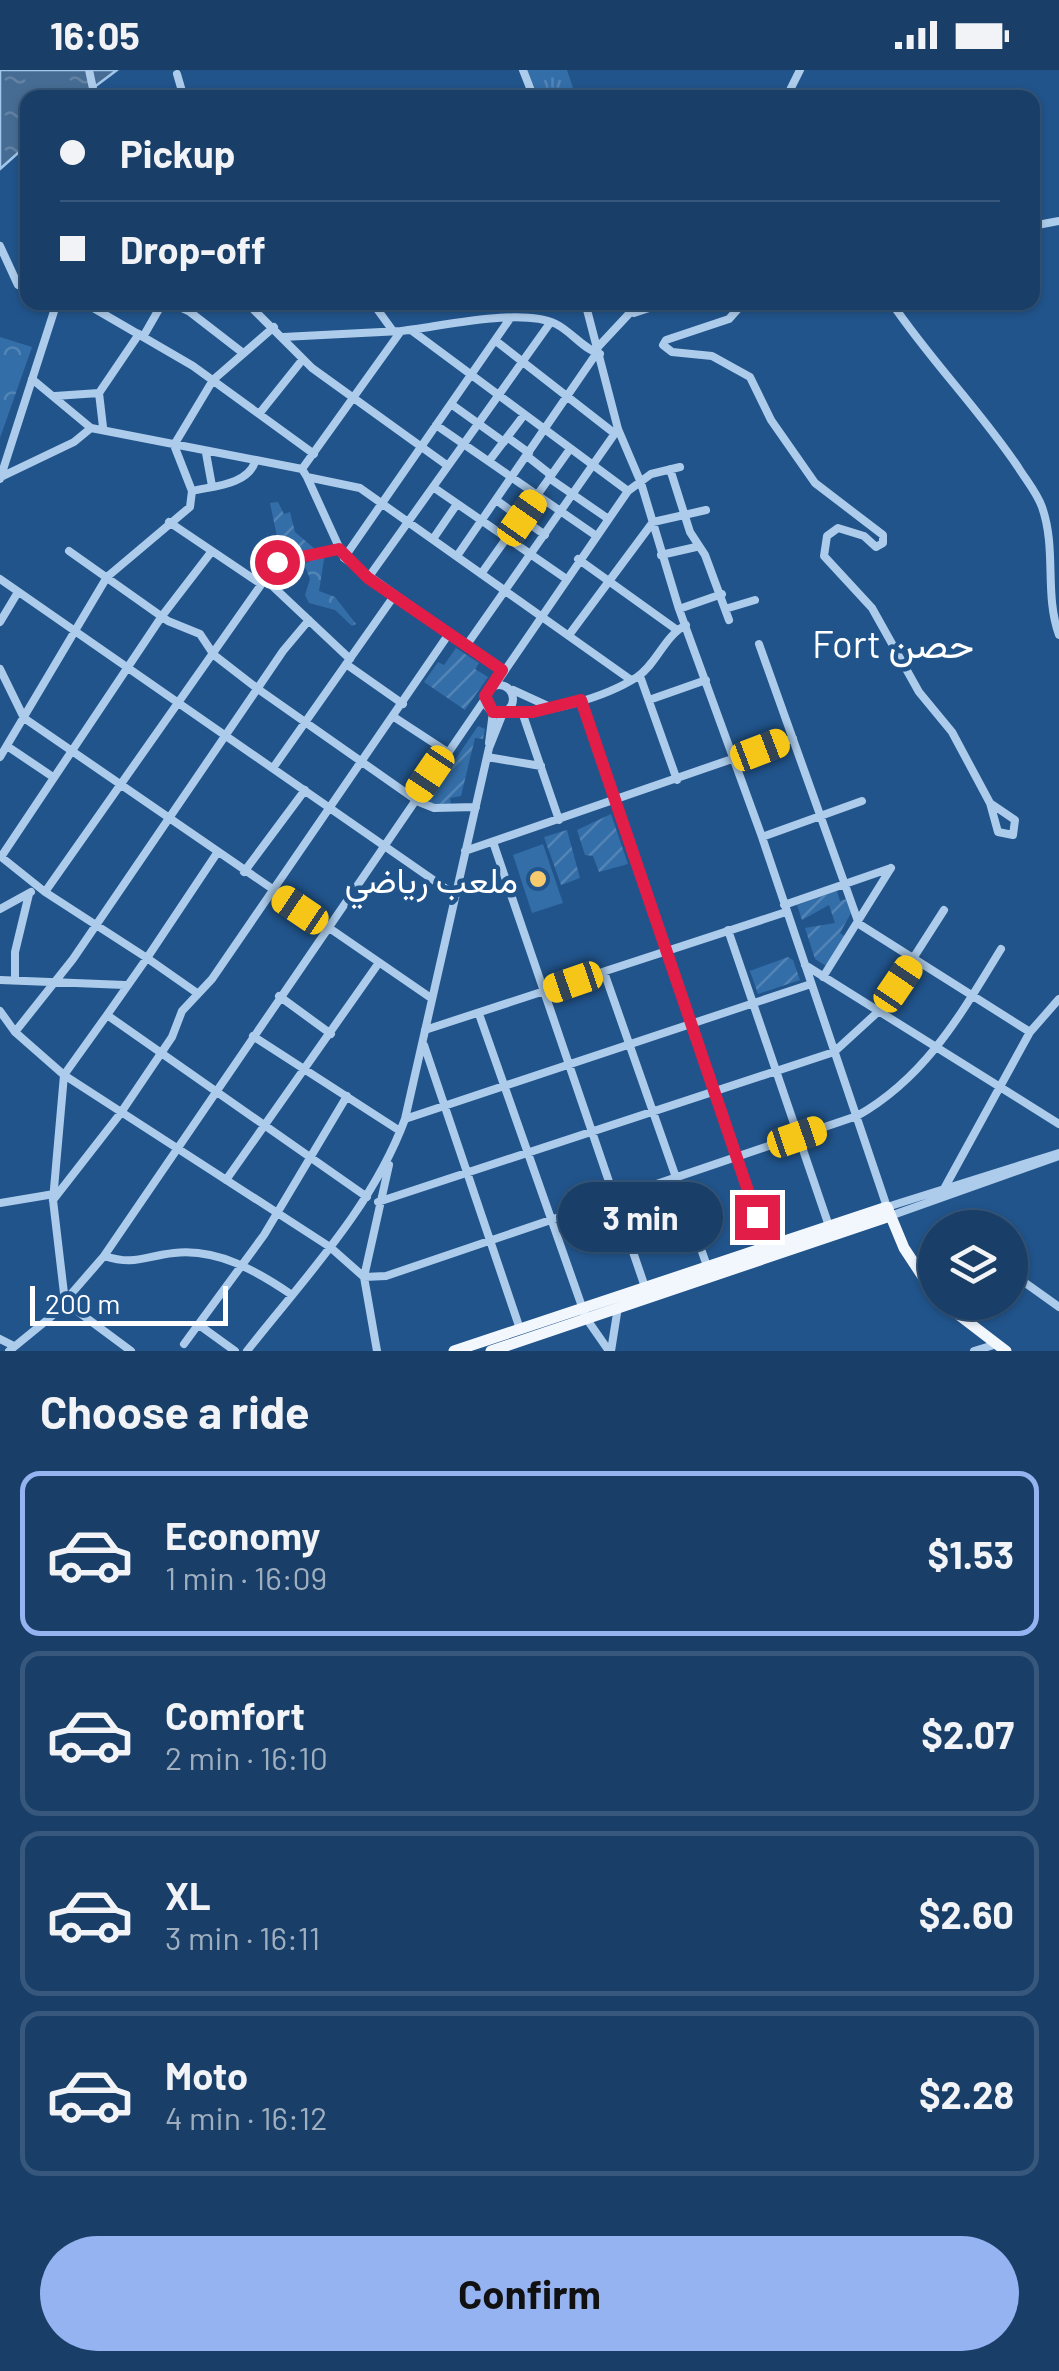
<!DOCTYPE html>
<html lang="en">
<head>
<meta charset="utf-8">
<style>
  body { margin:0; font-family:Barlow,Vazirmatn,sans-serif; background:#264a71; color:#f1f3f6; height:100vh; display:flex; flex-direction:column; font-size:38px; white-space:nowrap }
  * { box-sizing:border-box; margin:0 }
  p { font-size:32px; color:#9fafc0 }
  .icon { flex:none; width:55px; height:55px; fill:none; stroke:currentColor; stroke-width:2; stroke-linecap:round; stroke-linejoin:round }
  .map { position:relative; height:1281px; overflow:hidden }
  .side { display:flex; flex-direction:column; background:#193f68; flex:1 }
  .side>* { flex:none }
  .top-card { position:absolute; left:20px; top:20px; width:1020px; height:220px; border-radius:20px; box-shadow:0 2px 8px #0004,0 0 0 2px #37587c; display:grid; align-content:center; height:220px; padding:0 40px; background:#193f68 }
  .buttons { position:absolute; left:918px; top:1140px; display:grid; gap:20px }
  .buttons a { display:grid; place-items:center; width:110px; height:110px; border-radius:50%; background:#193f68; box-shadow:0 2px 8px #0004,0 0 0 2px #37587c; font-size:50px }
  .scale { position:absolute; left:30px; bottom:25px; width:198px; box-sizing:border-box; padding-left:10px; border:5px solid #fff; border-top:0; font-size:28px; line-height:35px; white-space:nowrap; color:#fff; -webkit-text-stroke:8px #21548b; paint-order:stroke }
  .end { position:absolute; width:45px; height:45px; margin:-22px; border:12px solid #e11d48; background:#fff; box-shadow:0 0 0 5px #fff }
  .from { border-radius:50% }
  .bubble { position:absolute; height:70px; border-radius:35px; background:#193f68; box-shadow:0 2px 8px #0004,0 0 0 2px #37587c; font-size:32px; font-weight:700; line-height:70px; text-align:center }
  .car { position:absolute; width:30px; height:60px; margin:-30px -15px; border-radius:12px; box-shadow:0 0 8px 2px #0007; background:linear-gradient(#f5c518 24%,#345 0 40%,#f5c518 0 76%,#345 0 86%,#f5c518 0) }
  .top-card b { display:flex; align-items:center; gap:35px; height:95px; font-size:38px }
  .top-card b+b { border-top:2px solid #37587c }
  .top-card i { width:25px; height:25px; background:#f1f3f6 }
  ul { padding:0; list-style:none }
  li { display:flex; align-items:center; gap:30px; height:165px; margin:0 20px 15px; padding:0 20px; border:5px solid #37587c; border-radius:20px }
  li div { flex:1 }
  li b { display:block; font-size:38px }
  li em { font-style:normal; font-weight:700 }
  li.current { border-color:#95b2f1 }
  li>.icon { width:90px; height:90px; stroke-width:1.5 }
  h2 { padding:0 40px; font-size:45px; line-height:120px }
  .primary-button { display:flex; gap:20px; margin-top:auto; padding:20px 40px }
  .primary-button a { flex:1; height:115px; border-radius:60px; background:#95b2f1; color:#111; font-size:40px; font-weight:700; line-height:115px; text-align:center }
  .status { display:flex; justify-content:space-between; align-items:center; height:70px; padding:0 50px; background:#193f68; direction:ltr }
  .status svg { height:28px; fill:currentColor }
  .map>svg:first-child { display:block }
  .grass { fill:url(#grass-tufts) }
  .forest { fill:url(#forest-crowns) }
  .garden { fill:url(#garden-furrows) }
  .pitch { fill:#346ea8 }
  .water { fill:url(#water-ripples); stroke:#a1c7ec; stroke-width:2.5 }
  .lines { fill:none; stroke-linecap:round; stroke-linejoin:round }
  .minor { stroke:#adcceb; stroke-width:8 }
  .primary { stroke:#f2f7fe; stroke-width:11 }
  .route { stroke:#e11d48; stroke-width:12 }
  .poi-dot { fill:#f8ca6e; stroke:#21548b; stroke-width:4 }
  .labels { text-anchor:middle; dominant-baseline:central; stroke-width:9; stroke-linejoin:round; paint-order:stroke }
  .poi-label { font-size:35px; fill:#fff; stroke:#21548b; text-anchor:end }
  .neighbourhood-label { font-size:38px; fill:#fff; stroke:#21548b }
</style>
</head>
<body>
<div class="status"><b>16:05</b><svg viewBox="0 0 49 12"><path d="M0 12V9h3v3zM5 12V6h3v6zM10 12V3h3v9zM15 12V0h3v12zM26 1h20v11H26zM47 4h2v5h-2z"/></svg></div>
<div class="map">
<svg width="1059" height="1281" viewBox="0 0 1059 1281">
  <defs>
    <pattern id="grass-tufts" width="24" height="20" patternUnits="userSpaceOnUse" patternTransform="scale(2.5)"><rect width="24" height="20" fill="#346ea8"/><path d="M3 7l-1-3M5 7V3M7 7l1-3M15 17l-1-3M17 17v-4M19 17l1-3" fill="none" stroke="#5284b5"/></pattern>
    <pattern id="forest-crowns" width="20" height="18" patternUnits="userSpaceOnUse" patternTransform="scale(2.5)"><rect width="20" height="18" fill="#346ea8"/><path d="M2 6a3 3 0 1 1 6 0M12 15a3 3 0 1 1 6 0" fill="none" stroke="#5284b5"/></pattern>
    <pattern id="garden-furrows" width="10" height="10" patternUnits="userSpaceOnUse" patternTransform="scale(2.5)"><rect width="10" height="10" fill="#346ea8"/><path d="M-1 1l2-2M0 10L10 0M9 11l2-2" fill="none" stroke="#5284b5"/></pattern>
    <pattern id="water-ripples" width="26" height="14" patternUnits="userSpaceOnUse" patternTransform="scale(2.5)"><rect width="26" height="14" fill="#476c93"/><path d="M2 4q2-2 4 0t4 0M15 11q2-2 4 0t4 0" fill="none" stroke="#6382a3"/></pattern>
  </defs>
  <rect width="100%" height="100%" fill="#21548b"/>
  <path class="grass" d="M527,0H567L576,27H539Z"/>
  <path class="forest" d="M0,267L32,277L0,368Z
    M325,483L319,521L335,527L356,554L352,556L335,540L309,533L305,525L310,509L304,494Z"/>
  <path class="garden" d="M278,432L284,444L290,442L295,462L315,479L300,485L280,481L270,433Z
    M456,578L479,593L475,599L488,607L465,640L424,612L438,592L444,595Z
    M478,656L485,659L483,669L475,668L461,726L450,728L451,735L435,736L427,731Z
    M611,744L628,794L599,802L593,786L585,785L577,760Z
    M567,760L580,808L561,815L544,767Z
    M837,821L840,831L846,829L851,843L840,863L846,867L826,896L815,889L805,858L835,853L829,835L802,850L797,835Z
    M788,887L793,890L800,910L758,924L750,901Z"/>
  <path class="pitch" d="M543,774L563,833L532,843L513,785Z"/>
  <path class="water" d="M0,0H117L81,27L28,28L27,75L0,99Z"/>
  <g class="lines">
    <path class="minor" d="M89,0L95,28
      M523,0L534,28
      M177,4L184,28
      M786,28L800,0
      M1032,156L1059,151
      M0,176L18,215L28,220
      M83,232L193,296L314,384
      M169,232L190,242L243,283
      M246,232L312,298L448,396
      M372,232L393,261
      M585,232L618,359L641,413L679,539L762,767L887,1137L1059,1083
      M744,232L729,249L666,270L663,275L672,282L712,286L750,307L771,350L815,413L883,465V473L876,477L864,466L838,458L827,466L824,486L872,538L919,622L952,662L990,733L998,762L1013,765L1015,750L990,733
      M891,232C930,290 979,339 1018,397C1026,410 1037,423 1042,437C1057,480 1044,523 1059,565
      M634,243L667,232
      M411,260L628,421
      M143,267L163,232
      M283,267L401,261
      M496,271L614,363
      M598,277L640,232
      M32,309L91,358L302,399L307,407L360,418L631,610
      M55,326L99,323
      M451,334L504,372
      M259,344L303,289
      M436,355L595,465
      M103,357L99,323L139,264
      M507,367L529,383
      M206,383L212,416
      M527,386L551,405
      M489,391L524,345
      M302,399L401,261C439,257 521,237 556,254C572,262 583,279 600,284
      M670,399L690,462L705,485L729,550
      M1,407L74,372L91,358
      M307,407L344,488L502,601
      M549,408L607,448
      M0,409L57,232
      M433,417L565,508
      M192,421C213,416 247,415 255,392
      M496,430L545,465
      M169,452L261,514
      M433,469L457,434
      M69,481L168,551L200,564L214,585L258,619L419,732L434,738L476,737
      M661,485L696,477
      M457,486L596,284
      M344,488L509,250
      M578,489L677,560
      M481,504L570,379
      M368,508L550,253
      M0,509L455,825
      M265,509L350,589
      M679,539L722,524
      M725,539L755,530
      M0,552L18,522
      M569,565L653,452L706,440
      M759,574L859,854L1030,962
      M466,576L618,359
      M346,594L403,634
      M0,599L24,648L431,928
      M640,606L677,710
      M485 629a14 14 0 1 1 28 0a14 14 0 1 1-28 0Z
      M495,615L628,421L651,404L680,397
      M513,620L550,637
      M581,630L768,1176
      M649,630L706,610
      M509,639C542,648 609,625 637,607C657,594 664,566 686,555
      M522,642L559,750
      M394,647L446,681
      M489,673L493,642
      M7,676L53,707
      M0,687L107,507L190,437L192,421L174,375L213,310L274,257
      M487,687L541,696
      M273,698L394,526
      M762,767L862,731
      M493,772L645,1217
      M465,781L793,668
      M0,786L45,822L147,888L217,783
      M1,787L162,546L212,481
      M244,802L305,720
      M45,822L277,492L339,479
      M784,835L891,798
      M0,839L31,822
      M728,860L829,1156
      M805,895L1059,1054
      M604,902L707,1196
      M823,907L891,798
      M15,909V882L29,824
      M0,910L125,915
      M197,923L147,888L107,945L367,1127
      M279,926L331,964
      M0,941L15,962L64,1005L330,1177L364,1207L386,1206L857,1046C926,1007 961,944 1001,879
      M479,944L586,1248L609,1281
      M107,945L64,1005L53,1130L65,1232L131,1281
      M425,960L786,842
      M15,962L73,889L283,581L309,550
      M253,966L400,1061
      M424,975L520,1259
      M405,1049L811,914
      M226,1110L378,894
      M945,1117L1030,962L1059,929
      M53,1130L120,1044L172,967L182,941L212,909L448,565
      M378,1132L834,982L880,940L944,840
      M0,1133L54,1124
      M890,1146L1059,1086
      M104,1186C136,1196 144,1186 174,1183C217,1178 257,1201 292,1225
      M1010,1196L1024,1212L1059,1237
      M199,1255L235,1281
      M0,1269L14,1276
      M184,1274L264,1165L347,1026
      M9,1281L52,1246L104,1186L485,629
      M247,1281C305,1207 372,1138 405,1049L489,678L503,643
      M377,1281L364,1207L389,1095
      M611,1281L618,1237
      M974,1281L997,1274"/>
    <path class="primary" d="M942,1232L1006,1281
      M454,1281L887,1137L904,1178L935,1225
      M491,1281L890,1146"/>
  </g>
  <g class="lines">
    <path class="route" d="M277,492L339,479L368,508L502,600L485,626L493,642H533L581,630L757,1147"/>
  </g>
  <circle class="poi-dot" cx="538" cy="809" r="10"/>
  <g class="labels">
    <g class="poi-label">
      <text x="518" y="809">ملعب رياضي</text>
    </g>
    <g class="neighbourhood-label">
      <text x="893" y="573">Fort حصن</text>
    </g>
  </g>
</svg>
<div class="buttons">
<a><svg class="icon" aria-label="layers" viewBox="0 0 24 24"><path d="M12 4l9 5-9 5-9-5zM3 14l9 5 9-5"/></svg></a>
</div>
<div class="scale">200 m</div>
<i class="end from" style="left:277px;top:492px"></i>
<i class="end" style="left:757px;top:1147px"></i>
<div class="bubble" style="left:558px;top:1112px;width:165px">3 min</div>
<i class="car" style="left:522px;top:448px;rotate:35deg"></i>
<i class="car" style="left:760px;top:680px;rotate:69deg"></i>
<i class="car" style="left:430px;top:704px;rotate:214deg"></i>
<i class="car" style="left:300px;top:840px;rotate:304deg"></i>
<i class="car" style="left:573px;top:912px;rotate:251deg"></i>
<i class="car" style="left:898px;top:914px;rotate:34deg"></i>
<i class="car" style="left:797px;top:1067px;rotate:71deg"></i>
<div class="top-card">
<b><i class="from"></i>Pickup</b>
<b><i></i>Drop-off</b>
</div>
</div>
<section class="side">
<h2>Choose a ride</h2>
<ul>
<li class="current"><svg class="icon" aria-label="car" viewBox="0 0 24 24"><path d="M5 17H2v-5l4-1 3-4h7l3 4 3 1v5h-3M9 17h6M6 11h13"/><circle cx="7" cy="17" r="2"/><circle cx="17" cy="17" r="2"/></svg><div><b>Economy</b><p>1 min · 16:09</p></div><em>$1.53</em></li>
<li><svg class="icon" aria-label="car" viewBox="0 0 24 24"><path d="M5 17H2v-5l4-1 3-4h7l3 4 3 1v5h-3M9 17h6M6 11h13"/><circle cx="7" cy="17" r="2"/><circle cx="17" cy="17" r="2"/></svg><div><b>Comfort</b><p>2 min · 16:10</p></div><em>$2.07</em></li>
<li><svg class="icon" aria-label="car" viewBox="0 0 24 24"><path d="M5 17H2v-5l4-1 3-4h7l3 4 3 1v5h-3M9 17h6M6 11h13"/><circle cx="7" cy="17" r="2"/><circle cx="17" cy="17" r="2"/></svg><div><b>XL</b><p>3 min · 16:11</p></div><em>$2.60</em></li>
<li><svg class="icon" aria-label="car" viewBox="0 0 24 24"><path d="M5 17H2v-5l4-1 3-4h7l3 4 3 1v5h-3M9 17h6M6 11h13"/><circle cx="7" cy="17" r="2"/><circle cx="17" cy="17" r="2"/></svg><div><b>Moto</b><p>4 min · 16:12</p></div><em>$2.28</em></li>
</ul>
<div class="primary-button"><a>Confirm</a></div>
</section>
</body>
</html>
